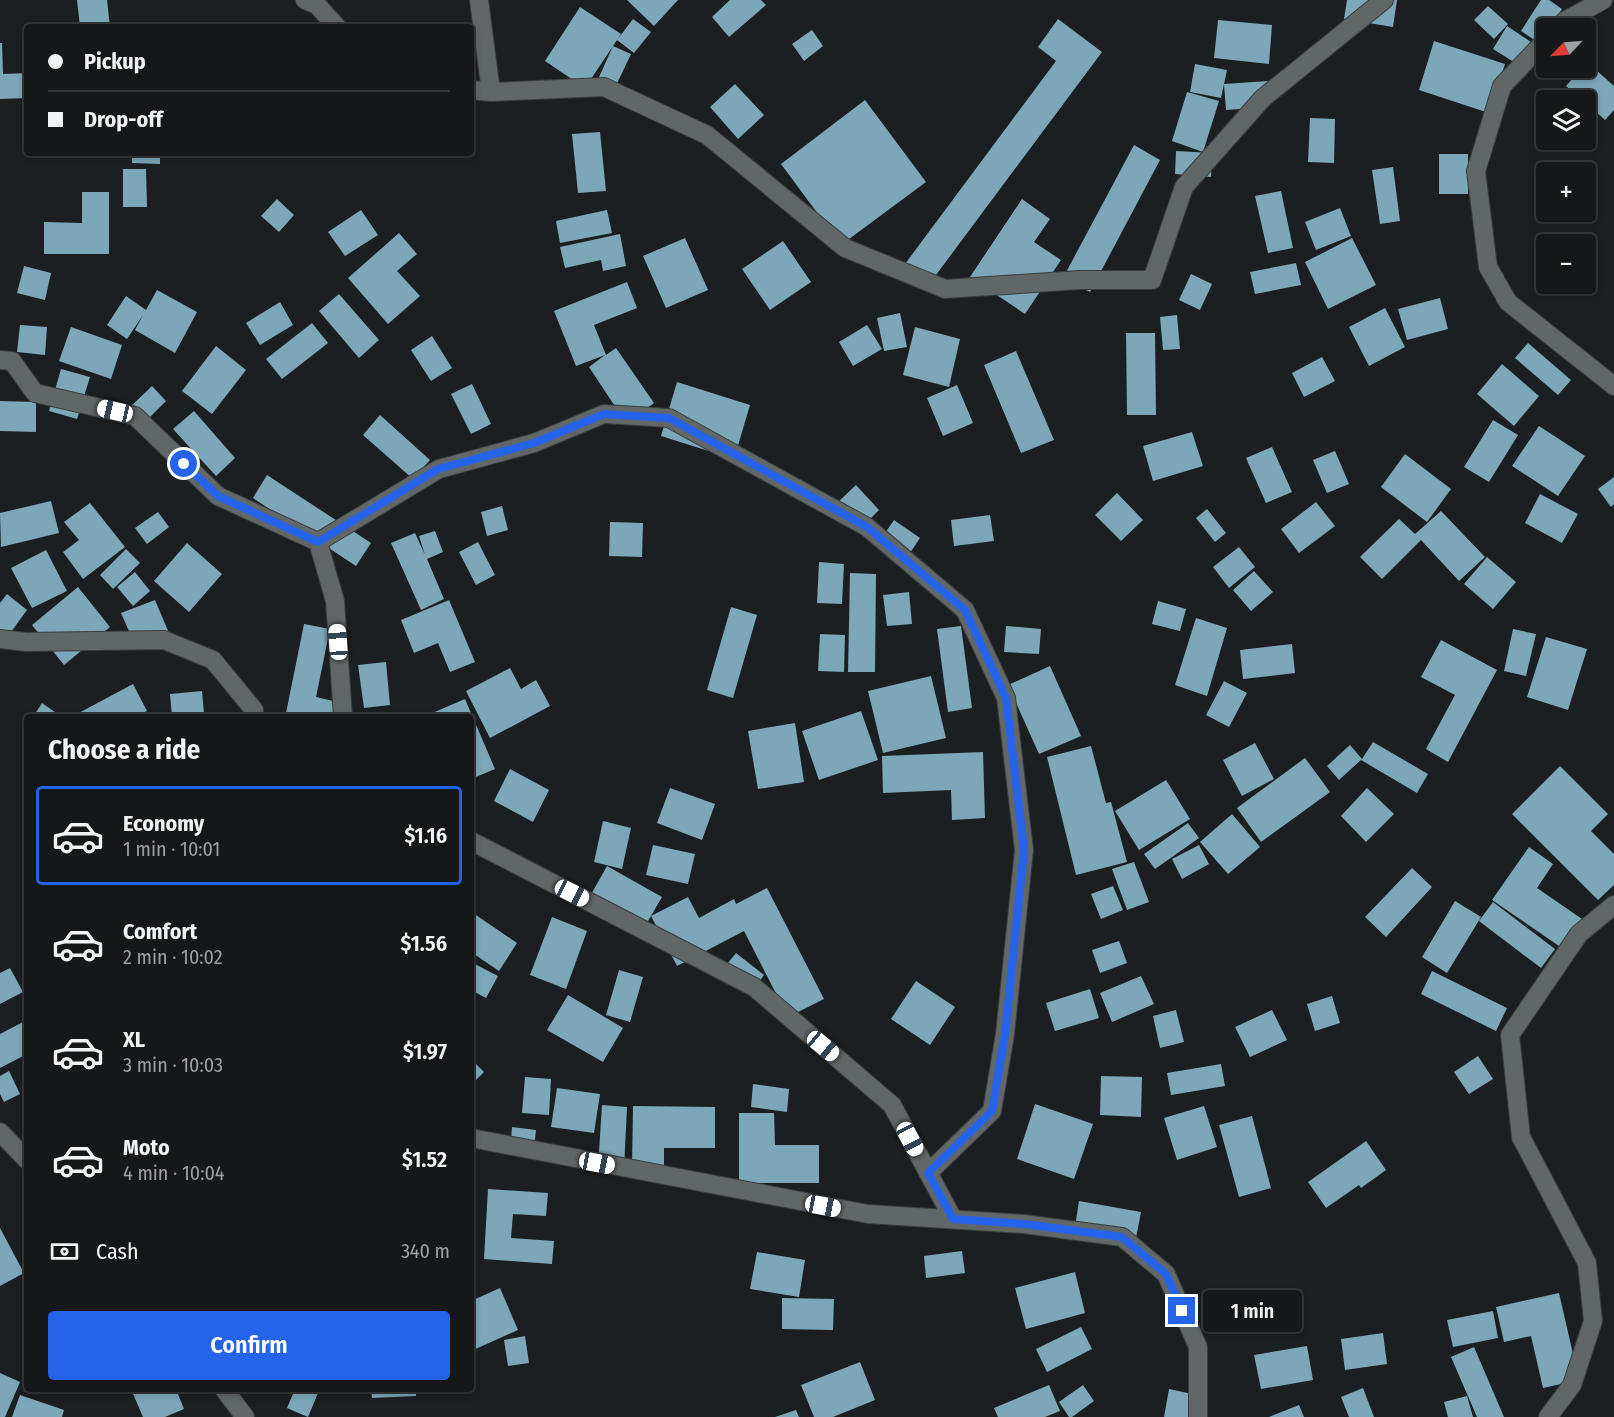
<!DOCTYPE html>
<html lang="en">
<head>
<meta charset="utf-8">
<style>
  body { margin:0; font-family:"Fira Sans Condensed",sans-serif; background:#222426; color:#f1f3f6; height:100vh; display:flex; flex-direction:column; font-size:22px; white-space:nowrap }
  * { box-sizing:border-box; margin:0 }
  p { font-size:20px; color:#9d9fa2 }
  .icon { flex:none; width:33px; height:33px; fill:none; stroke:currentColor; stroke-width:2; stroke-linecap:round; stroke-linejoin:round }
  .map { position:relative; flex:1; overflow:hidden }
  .drawer { position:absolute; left:24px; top:714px; width:450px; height:678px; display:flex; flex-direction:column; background:#151719; border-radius:6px; box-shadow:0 3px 9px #0003,0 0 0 2px #343638 }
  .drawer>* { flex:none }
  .top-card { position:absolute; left:24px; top:24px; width:450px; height:132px; border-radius:6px; box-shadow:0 3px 9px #0003,0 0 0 2px #343638; display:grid; align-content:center; height:132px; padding:0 24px; background:#151719 }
  .needle { width:39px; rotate:245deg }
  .buttons { position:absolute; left:1536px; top:18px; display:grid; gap:12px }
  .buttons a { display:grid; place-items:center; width:60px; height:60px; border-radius:6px; background:#151719; box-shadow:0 3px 9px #0003,0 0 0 2px #343638; font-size:30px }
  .end { position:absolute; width:27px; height:27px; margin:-14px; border:8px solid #2563eb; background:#fff; box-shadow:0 0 0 3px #fff }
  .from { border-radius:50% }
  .bubble { position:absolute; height:42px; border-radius:6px; background:#151719; box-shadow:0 3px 9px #0003,0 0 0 2px #343638; font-size:20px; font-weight:600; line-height:42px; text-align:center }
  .car { position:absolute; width:18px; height:36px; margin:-18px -9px; border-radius:8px; box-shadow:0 0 4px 2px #0007; background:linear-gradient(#fff 24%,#345 0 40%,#fff 0 76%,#345 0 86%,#fff 0) }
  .top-card b { display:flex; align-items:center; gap:21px; height:57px; font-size:22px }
  .top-card b+b { border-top:2px solid #343638 }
  .top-card i { width:15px; height:15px; background:#f1f3f6 }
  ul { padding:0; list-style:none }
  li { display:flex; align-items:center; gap:18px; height:99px; margin:0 12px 9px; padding:0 12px; border:3px solid transparent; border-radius:6px }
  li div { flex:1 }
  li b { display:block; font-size:22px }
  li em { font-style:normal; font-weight:600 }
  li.selected { border-color:#2563eb }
  li>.icon { width:54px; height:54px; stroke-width:1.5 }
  h2 { padding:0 24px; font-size:27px; line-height:72px }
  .pay { display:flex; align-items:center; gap:15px; height:66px; padding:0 24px; font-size:22px }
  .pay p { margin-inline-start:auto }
  .button { display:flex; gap:12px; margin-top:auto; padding:12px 24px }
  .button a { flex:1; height:69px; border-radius:6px; background:#2563eb; color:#fff; font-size:24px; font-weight:600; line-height:69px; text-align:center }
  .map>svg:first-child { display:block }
  .building { fill:#7ba7b8 }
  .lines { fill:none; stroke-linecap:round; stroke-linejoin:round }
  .minor-casing { stroke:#3a3d3e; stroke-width:20 }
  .minor { stroke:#616667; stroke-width:18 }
  .route { stroke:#2563eb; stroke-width:8 }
</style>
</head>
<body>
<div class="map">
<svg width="1614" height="1417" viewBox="0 0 1614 1417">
  <rect width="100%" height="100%" fill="#1c1f21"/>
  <path class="building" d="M77,0H107L110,27H80Z
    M627,0H678L654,26Z
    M730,0H761L766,5L729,37L712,17Z
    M1347,0H1397L1393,27L1344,19Z
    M1541,0H1549L1562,9L1549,28H1546V32L1539,43L1521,31Z
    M1488,6L1508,24L1494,39L1474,20Z
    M580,7L621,34L585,88L545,61Z
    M633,19L651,32L634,53L617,40Z
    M1058,19L1102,52L930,283L905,264L1056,61L1038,47Z
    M1218,20L1272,25L1269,64L1214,58Z
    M1507,26L1531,42L1517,64L1493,49Z
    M812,30L823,46L804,61L792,44Z
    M1434,41L1505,64L1489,113L1419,90Z
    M0,43H2L3,74L27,73V98L0,99Z
    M613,46L631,54L612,94L595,86Z
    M1587,62L1614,86V110L1605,120L1586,103V100H1582L1566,86L1582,68H1586Z
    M1195,64L1227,70L1224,84L1268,81L1269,107L1226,110L1224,84L1221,98L1190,92Z
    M735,84L764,115L738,139L710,107Z
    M1187,92L1219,101L1203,152L1172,141Z
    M865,100L926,182L841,245L781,164Z
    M1310,118L1335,119L1334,163L1308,162Z
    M600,132L606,191L578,193L572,134Z
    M1134,145L1160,160L1090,292L1063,278Z
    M1176,151L1212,153L1211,177L1175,174Z
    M132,153H160V164L132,163Z
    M1439,154H1468V194H1439Z
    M1393,167L1400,221L1380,224L1372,170Z
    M123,169H146L147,207H123Z
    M1281,191L1293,248L1268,253L1255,196Z
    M82,192H109V254H44V222L82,223Z
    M277,199L294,215L279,232L261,216Z
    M1022,199L1050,219L1034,242L1061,260L1025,314L970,277Z
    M1340,208L1351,236L1316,250L1305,222Z
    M361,210L378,235L345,256L328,232Z
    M607,210L612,233L560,243L556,221Z
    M399,233L417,254L397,271L420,296L388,324L348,278Z
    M620,234L626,266L603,271L601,260L565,268L560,247Z
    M685,238L708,290L666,308L643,256Z
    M1352,238L1376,285L1328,309L1305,262Z
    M783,241L811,282L770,310L742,269Z
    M1296,263L1301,285L1255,294L1250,272Z
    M24,266L51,273L45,300L17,293Z
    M1191,274L1212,284L1200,310L1179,300Z
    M627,282L637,308L594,325L606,355L616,348L654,403L626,423L589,367L605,355L576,366L554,311Z
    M157,290L197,312L175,353L135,330L143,315L127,339L107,325L126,296L146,310Z
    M339,294L379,340L359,358L319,311Z
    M1440,298L1448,329L1407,340L1398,309Z
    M280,302L293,325L260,345L246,323Z
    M1385,308L1405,347L1369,366L1349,327Z
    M900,313L907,347L884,351L877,318Z
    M1177,315L1180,349L1163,350L1160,317Z
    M312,323L328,343L282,379L266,359Z
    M20,325L47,327L45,355L17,352Z
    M867,325L882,349L853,366L839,342Z
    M71,327L122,345L111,379L59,361Z
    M915,327L960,339L949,387L903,375Z
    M1126,333H1155L1156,415H1127Z
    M432,336L452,368L431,381L411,350Z
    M1528,343L1571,380L1558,395L1515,358Z
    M216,346L246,370L212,414L182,391Z
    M1016,351L1054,440L1021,453L984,365Z
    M1322,357L1335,381L1304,397L1292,373Z
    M1502,364L1539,396L1514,426L1477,394Z
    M61,369L90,377L77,419L49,411Z
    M677,382L750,405L734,459L661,436Z
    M472,384L491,424L471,434L451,394Z
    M957,385L973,423L943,436L927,398Z
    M152,386L166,401L143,424L128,409Z
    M0,401L36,402V432L0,431Z
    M194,411L235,458L216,476L173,429Z
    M380,415L430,460L413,479L363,435Z
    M1493,420L1518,435L1489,482L1464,467Z
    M1539,426L1585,456L1558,496L1512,466Z
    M1192,432L1203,466L1153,481L1143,446Z
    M1272,447L1292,492L1266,503L1246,458Z
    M1335,451L1349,484L1327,493L1313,460Z
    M1405,454L1451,489L1427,522L1381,487Z
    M267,475L371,543L356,566L253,498Z
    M1614,477V504L1611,507L1598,489Z
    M856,485L879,510L860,529L836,504Z
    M1117,493L1143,520L1121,541L1095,515Z
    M1540,494L1578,514L1562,543L1525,523Z
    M51,501L59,533L1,547L0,513Z
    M1316,502L1335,526L1299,553L1281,529Z
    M90,503L125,547L83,579L63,552L79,540L64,522Z
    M502,506L508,530L487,536L481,512Z
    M1207,509L1226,533L1215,542L1196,518Z
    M1441,511L1485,557L1459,581L1421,540L1382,579L1360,557L1399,519L1415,534Z
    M158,512L169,527L147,544L135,528Z
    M990,515L994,541L954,546L951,520Z
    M894,520L920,538L904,562L877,545Z
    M610,522L643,523L642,557L609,556Z
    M435,531L443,552L427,559L444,599L421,610L391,543L415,533L425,555L419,536Z
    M478,542L495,575L476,585L459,552Z
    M187,543L222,574L189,612L154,581Z
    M1239,547L1255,567L1229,588L1213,567Z
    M126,549L140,563L113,589L100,575Z
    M46,550L67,591L32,608L11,568Z
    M1487,557L1516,582L1493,609L1464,584Z
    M819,562L844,564L842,604L817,603Z
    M1254,571L1273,592L1251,611L1233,590Z
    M135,572L150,591L133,606L117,587Z
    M850,573L876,574L875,672H848Z
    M78,587L110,627L64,665L32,625Z
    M909,592L912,624L887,626L883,595Z
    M7,594L27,610L6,639L0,635V603Z
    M155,600L169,633L136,647L121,613Z
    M449,600L475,662L450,672L438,643L414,653L401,620Z
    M1158,601L1186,609L1180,631L1152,624Z
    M731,607L757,615L733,698L707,690Z
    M1196,618L1227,628L1207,696L1175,685Z
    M304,624L330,629L316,697L342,703L339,717H305L286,713Z
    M961,626L972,708L948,712L937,629Z
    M1006,626L1041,629L1039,654L1004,652Z
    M1513,629L1536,634L1526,676L1504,671Z
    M820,634L845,635L844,672L818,671Z
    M1546,637L1587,649L1568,710L1527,697Z
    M1441,640L1497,670L1448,762L1426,749L1455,695L1421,677Z
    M1292,644L1295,673L1243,679L1240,650Z
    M386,662L390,705L364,708L358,665Z
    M1050,666L1081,736L1039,754L1008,685Z
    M510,668L521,689L536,680L550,706L490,738L466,691Z
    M931,676L946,738L883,753L868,691Z
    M1224,681L1247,693L1229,727L1206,715Z
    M133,684L147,711L135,717H76L75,715Z
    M202,691L204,714L172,717L170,694Z
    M465,699L495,769L471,779V717H431L430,714Z
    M42,703L62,717H33Z
    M861,711L878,760L819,780L802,731Z
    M795,723L804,782L758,789L748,731Z
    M1373,742L1428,774L1417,793L1361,760L1339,780L1327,766L1350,745L1362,759Z
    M1255,743L1274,779L1242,796L1223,760Z
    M1091,746L1106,803L1111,802L1127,862L1076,875L1047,757Z
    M983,752L985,818L952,820L951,790L883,793L882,756Z
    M1305,758L1330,792L1261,842L1237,808Z
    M1560,766L1608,814L1591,831L1614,854V885L1598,900L1512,814Z
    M510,769L549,790L533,822L494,801Z
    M1166,780L1190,819L1139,850L1115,811Z
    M670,788L715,804L702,840L657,823Z
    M1367,788L1394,814L1366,842L1341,816Z
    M1232,814L1260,847L1228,874L1200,842Z
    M603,821L631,828L622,869L594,862Z
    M1188,823L1199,838L1155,869L1144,854Z
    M653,845L695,854L688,884L646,875Z
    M1199,845L1209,864L1182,879L1172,859Z
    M1529,847L1553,864L1537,888L1582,919L1562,948L1492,900Z
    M1134,862L1149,902L1127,910L1112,869Z
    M607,866L662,897L651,916L688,897L699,918L734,899L736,904L767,888L824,999L788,1017L744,931L677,966L651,916L643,929L589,898Z
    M1412,868L1432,887L1386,937L1365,917Z
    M1113,886L1123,910L1101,919L1091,894Z
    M1455,901L1481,917L1447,973L1422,957Z
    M1493,902L1555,949L1541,968L1479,921Z
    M473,913L517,943L499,971L471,952V916Z
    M552,917L587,931L566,989L530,975Z
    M1119,941L1127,963L1100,973L1092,950Z
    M736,953L764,975L752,992L723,969Z
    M471,962L498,976L486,998L471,990Z
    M10,968L23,992L0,1004V973Z
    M619,970L643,977L630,1022L606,1015Z
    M1432,971L1507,1008L1496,1031L1421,994Z
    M1141,976L1154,1004L1112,1022L1100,993Z
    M916,981L955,1007L930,1045L891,1019Z
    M1090,989L1099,1018L1055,1031L1046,1003Z
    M568,995L623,1028L603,1062L547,1030Z
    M1332,996L1340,1023L1315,1031L1307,1004Z
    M1176,1010L1184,1042L1160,1048L1153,1016Z
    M1272,1010L1287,1040L1250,1057L1235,1027Z
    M27,1020V1054L0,1068V1034Z
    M1478,1056L1493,1079L1469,1094L1454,1072Z
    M471,1059L484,1072L471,1085Z
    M1221,1064L1225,1086L1171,1095L1167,1073Z
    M9,1071L20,1094L4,1102L0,1094V1076Z
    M1101,1076L1142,1077L1141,1117L1100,1115Z
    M525,1077L551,1079L549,1115L522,1113Z
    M753,1084L789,1089L787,1112L751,1107Z
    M557,1088L600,1094L594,1133L551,1127Z
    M1035,1104L1093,1124L1074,1179L1017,1159Z
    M602,1105L627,1107L624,1169L598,1167Z
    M633,1106L715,1107V1148H664V1168L632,1167Z
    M1204,1106L1217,1147L1177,1160L1164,1118Z
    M739,1113H774L775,1145H819V1183H739Z
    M1252,1116L1271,1188L1239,1197L1219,1125Z
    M512,1127L536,1130L533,1157L510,1154Z
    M1366,1141L1386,1170L1361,1188L1359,1185L1326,1208L1308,1182Z
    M488,1189L548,1193L546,1216L513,1214L511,1238L554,1241L552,1264L484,1259Z
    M1079,1201L1141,1212L1136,1238L1075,1227Z
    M0,1228L24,1273L0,1286Z
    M962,1251L965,1273L926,1278L924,1256Z
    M757,1252L805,1260L799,1297L750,1289Z
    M1075,1272L1085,1313L1026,1329L1015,1288Z
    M500,1288L518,1330L471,1351V1301Z
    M1559,1293L1579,1380L1543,1388L1531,1336L1504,1342L1496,1307Z
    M782,1298L834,1299L833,1330L782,1329Z
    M1493,1311L1498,1338L1453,1347L1447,1320Z
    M1081,1327L1092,1349L1047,1372L1036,1349Z
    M1383,1333L1387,1364L1345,1370L1341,1339Z
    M525,1336L529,1363L508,1366L504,1340Z
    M1307,1346L1313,1380L1261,1389L1254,1355Z
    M1474,1347L1504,1417H1477L1451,1357Z
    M860,1362L875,1400L833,1417H814L801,1385Z
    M0,1373L20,1382L5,1417H0Z
    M1049,1385L1060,1411L1045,1417H998L994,1408Z
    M1083,1385L1094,1401L1072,1417H1069L1059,1402Z
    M1363,1388L1374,1417H1349L1341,1397Z
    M131,1389H176L184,1409L165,1417H143Z
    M295,1389H308L318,1393L308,1417L287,1408Z
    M371,1389H416V1396L372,1398Z
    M1169,1389L1192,1394L1188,1417H1164Z
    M20,1395L64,1410L62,1417H12Z
    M1467,1396L1473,1417H1448L1444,1402Z
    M1299,1405L1304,1417H1269Z
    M796,1410L799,1417H775Z"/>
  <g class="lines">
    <defs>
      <path id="minor" d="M305,0L317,5L337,27
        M479,0L491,92L604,87L707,135L845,248L945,289L1080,280H1152L1184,187L1263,98L1384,0
        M1558,28L1565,21L1603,0
        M1546,40L1502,86L1476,171L1488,267L1508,302L1614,386
        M471,90L491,92
        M0,360L12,361L35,393L135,416L218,496L318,542L335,601L343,717
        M318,542L439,469L534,443L604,414L669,418L867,527L965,610L1006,698L1024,850L1005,1034L992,1111L928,1173
        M0,639L26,642L164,640L213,660L254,710V717
        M471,841L754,987L892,1105L953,1219
        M0,1132L27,1160
        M471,1138L868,1214L1024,1224L1122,1237L1166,1274L1198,1347V1417
        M224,1389L245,1417
        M1548,1417L1572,1385L1593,1321L1587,1263L1521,1137L1510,1035L1579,934L1614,905"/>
    </defs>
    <use href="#minor" class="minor-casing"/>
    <use href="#minor" class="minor"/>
  </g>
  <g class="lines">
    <path class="route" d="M184,464L218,496L318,542L438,469L534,443L604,414L669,418L867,527L965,610L1006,698L1024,850L1005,1034L992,1111L928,1173L953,1219L1024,1224L1122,1237L1166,1274L1182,1311"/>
  </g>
</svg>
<div class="buttons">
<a><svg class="needle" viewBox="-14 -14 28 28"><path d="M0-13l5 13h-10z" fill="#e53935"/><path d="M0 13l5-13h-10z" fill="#9d9fa2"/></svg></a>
<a><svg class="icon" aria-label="layers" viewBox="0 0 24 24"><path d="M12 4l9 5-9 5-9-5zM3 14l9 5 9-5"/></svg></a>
<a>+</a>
<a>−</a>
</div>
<i class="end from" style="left:184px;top:464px"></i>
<i class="end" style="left:1182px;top:1311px"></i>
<div class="bubble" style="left:1203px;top:1290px;width:99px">1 min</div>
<i class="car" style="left:115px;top:411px;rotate:283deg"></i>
<i class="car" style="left:338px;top:642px;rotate:356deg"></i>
<i class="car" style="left:572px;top:893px;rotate:117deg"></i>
<i class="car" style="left:823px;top:1046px;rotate:130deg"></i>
<i class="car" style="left:910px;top:1139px;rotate:152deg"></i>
<i class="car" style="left:597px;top:1163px;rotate:101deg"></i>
<i class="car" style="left:823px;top:1206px;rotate:101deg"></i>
<div class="top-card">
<b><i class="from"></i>Pickup</b>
<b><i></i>Drop-off</b>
</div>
<section class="drawer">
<h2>Choose a ride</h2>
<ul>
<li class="selected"><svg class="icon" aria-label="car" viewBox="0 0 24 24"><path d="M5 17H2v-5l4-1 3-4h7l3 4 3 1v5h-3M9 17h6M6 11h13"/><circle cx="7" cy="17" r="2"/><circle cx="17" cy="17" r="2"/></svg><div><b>Economy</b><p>1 min · 10:01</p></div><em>$1.16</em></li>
<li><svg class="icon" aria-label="car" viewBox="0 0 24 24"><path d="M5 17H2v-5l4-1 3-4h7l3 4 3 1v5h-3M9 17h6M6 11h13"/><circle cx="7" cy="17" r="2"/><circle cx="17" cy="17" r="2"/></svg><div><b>Comfort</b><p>2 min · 10:02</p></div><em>$1.56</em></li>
<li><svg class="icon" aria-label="car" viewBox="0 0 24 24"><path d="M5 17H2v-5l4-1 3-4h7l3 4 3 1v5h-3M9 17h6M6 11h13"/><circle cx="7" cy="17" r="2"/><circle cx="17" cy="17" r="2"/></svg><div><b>XL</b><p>3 min · 10:03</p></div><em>$1.97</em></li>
<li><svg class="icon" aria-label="car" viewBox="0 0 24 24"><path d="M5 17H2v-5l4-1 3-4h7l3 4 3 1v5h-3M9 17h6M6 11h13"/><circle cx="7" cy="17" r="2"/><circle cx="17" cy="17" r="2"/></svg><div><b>Moto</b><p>4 min · 10:04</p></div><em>$1.52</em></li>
</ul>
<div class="pay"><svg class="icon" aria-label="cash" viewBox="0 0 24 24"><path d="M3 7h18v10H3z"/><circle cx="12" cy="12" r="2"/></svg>Cash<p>340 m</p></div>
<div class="button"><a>Confirm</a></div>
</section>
</div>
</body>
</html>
